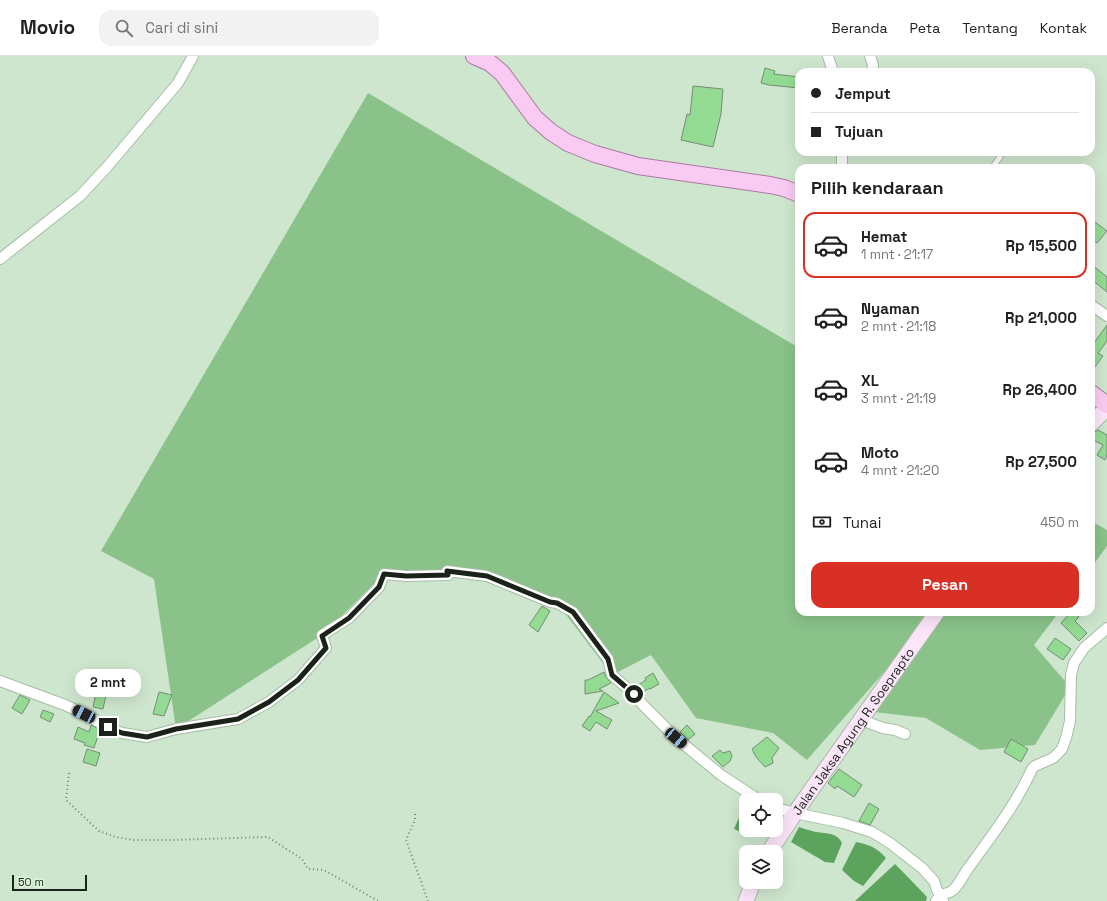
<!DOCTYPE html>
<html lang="id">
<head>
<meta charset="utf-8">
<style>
  body { margin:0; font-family:"Space Grotesk",sans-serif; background:#f2f2f2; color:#202124; height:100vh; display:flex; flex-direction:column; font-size:15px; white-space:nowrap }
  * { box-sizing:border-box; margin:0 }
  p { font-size:13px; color:#757577 }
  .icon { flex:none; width:22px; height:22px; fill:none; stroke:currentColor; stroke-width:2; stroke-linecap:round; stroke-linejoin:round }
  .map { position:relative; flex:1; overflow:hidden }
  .details { position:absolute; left:795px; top:108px; width:300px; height:452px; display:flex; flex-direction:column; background:#fff; border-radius:12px; box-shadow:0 4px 16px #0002 }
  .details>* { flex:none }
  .banner { position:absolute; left:795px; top:12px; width:300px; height:88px; border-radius:12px; box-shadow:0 4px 16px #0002; display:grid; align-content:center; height:88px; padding:0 16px; background:#fff }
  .controls { position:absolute; left:739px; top:737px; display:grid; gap:8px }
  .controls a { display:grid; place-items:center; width:44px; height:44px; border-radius:8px; background:#fff; box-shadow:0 4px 16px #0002; font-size:20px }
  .scale { position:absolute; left:12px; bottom:10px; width:75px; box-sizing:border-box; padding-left:4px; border:2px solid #1a2219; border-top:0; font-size:11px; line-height:14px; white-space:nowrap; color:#1a2219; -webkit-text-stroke:3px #dcf4db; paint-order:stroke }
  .end { position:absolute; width:18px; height:18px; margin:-9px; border:5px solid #1a2219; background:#fff; box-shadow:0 0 0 2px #fff }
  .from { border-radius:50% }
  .bubble { position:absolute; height:28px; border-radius:12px; background:#fff; box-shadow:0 4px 16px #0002; font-size:13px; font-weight:600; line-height:28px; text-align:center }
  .car { position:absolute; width:12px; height:24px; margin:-12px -6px; border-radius:5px; box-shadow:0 0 3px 1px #0007; background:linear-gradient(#222 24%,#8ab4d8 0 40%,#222 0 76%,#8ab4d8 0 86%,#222 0) }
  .banner b { display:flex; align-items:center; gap:14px; height:38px; font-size:15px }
  .banner b+b { border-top:1px solid #e0e0e0 }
  .banner i { width:10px; height:10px; background:#202124 }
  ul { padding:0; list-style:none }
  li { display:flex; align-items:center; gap:12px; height:66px; margin:0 8px 6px; padding:0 8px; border:2px solid transparent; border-radius:12px }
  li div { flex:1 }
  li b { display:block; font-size:15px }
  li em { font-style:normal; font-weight:600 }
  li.on { border-color:#d93025 }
  li>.icon { width:36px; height:36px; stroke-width:1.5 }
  h2 { padding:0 16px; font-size:18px; line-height:48px }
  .pay { display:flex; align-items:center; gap:10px; height:44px; padding:0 16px; font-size:15px }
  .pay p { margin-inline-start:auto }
  .button { display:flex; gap:8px; margin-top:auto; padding:8px 16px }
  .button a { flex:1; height:46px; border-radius:12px; background:#d93025; color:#fff; font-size:16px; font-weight:600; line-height:46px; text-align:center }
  header { display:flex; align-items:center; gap:24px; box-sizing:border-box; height:56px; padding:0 20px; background:#fff; border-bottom:1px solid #e0e0e0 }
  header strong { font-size:19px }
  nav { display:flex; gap:22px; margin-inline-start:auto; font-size:14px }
  .search { width:280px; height:36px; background:#f2f2f2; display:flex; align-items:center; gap:10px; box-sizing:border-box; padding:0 14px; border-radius:12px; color:#757577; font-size:15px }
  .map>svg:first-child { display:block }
  .green { fill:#8ac289 }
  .water { fill:#5ca35d }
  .building { fill:#93db92; stroke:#778c76 }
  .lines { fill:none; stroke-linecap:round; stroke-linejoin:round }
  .lane-casing { stroke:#a6bda6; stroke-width:7 }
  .street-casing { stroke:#a6bda6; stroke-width:12 }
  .secondary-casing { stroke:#a6bda6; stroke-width:17 }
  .primary-casing { stroke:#a879a1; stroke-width:18 }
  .path { stroke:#748373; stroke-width:2; stroke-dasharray:1 3; stroke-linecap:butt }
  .lane { stroke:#fff; stroke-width:5 }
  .street { stroke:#fff; stroke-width:10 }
  .secondary { stroke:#fce5f9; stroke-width:15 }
  .primary { stroke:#f9cbf2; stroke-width:16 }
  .route { stroke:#1a2219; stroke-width:5 }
  .labels { text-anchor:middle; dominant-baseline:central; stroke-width:3.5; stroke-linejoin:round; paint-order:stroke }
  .street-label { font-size:13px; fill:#1a2219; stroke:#dcf4db }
</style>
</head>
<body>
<header>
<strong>Movio</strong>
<div class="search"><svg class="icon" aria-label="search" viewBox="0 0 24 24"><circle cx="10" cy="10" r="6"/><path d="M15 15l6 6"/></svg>Cari di sini</div>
<nav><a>Beranda</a><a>Peta</a><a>Tentang</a><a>Kontak</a></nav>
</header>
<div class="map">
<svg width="1107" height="845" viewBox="0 0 1107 845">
  <rect width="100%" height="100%" fill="#cfe6ce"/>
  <path class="green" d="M368,37L799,292V556H1059L1034,589L1070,631L1035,689L980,694L926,662L874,656L921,574L807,704L773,677L696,662L651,599L612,619L557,547L487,520L384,518L322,579L176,673L154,523L101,495Z
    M1091,465L1107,474V490L1091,512Z"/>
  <path class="water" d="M741,757L746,761V774H749L748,779L734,773Z
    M799,771C803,772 807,774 812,775C822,778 837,775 842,787L834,807L825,806L791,786Z
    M856,786C870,789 876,791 886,802L863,830L854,825L842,814Z
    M895,808L904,817L927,841L926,845H855Z"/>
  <path class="building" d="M765,12L775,15L774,18L799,21V32L769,29L761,27Z
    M693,30L723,33L721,58L713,91L681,84L687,58L690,59Z
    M1091,163L1107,175L1097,187L1091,183Z
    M1091,208L1107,221V236L1091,223Z
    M1107,269V285L1098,297L1103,300L1091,316V291Z
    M1098,374L1107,379V399L1105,404L1097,399L1103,389L1091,383V381L1093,377Z
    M542,550L550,555L538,576L529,569Z
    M1071,556H1073L1079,561L1075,565L1087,577L1079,585L1061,567Z
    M1055,582L1071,593L1063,604L1047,593Z
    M604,616L606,621L611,627L599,633L603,635L585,638V624H588Z
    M653,617L659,628L650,633V632L641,637L635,631L646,624L645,622Z
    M159,636L172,639L164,660L153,658Z
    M604,636L619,647L596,655L612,664L607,673L596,666L590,675L582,670L589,660L590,661Z
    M96,637L106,639L103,653L93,651Z
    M20,639L30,644L22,658L12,652Z
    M43,654L54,658L50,666L40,661Z
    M91,669L100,674L94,692L84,689L85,687L74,683L78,671L89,676Z
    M687,669L695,678L688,684L680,676Z
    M767,681L779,692L772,702L773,707L765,711L756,701L752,693Z
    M1011,683L1028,693L1021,706L1004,696Z
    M87,693L100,697L96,710L83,706Z
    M720,694L723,697L730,695L732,700L730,705L723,711L712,700Z
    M839,713L862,729L854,741L837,730L835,733L828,727Z
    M869,747L879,753L870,769L859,765Z"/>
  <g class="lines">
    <defs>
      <path id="lane" d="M992,112L1000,101"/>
      <path id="street" d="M828,0L833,16
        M870,0L873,9L872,16
        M842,112V96
        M0,203L80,140L107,111L178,27L193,0
        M1091,249L1107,260
        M0,625L65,649L84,658L108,671L122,677L147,681L176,673L238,663L269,646L298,624L326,592L322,579L349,562L379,531L384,518L406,520L448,519L447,515L487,520L550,546L557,547L573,556L608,603L612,619L634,638L643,649L676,682L721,719L759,744
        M861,664L883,672L895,674L905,678
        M776,752L795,757L843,767L872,776L890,787L922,812L934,825L937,834L943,845
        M936,845C943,834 947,840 953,834C957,831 964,819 967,814C990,782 1016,749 1032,713L1035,710L1053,702L1062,693L1066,682L1070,665L1071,619L1074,607L1084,592L1107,572"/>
      <g id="secondary">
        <path d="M1091,368L1107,352"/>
        <path id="s1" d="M769,796L795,757L937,556"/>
        <path d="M746,845L753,826"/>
      </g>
      <path id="primary" d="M474,0L490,7L502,17L535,62L551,76L568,87L595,98L638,110L770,129L784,132L799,138
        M1091,337L1107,349"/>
    </defs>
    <use href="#lane" class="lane-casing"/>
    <use href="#street" class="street-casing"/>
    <use href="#secondary" class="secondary-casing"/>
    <use href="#primary" class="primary-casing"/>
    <path class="path" d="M69,717L66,744L99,775L116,781L133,784H171L268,781L302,803L308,813L324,814L378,845
      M415,758V764L406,784L428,845"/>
    <use href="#lane" class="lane"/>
    <use href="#street" class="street"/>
    <use href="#secondary" class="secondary"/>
    <use href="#primary" class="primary"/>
  </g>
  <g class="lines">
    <path class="route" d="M108,671L122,677L147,681L176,673L238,663L269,646L298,624L326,592L322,580L349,562L379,531L384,518L406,520L448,519L447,515L487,520L550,546L557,547L573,556L608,603L612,619L634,638"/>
  </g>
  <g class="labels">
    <g class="street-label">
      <text stroke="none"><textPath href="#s1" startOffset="147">Jalan Jaksa Agung R. Soeprapto</textPath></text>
    </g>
  </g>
</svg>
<div class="controls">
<a><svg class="icon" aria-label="locate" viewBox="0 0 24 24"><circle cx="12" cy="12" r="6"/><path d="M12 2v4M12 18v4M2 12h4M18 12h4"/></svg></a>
<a><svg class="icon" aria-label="layers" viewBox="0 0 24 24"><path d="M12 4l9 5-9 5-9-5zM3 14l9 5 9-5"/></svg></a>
</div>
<div class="scale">50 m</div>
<i class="end from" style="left:634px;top:638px"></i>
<i class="end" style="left:108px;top:671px"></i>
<div class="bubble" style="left:75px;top:613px;width:66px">2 mnt</div>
<i class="car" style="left:84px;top:658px;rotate:296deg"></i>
<i class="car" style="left:676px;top:682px;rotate:130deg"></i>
<div class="banner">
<b><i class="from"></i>Jemput</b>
<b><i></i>Tujuan</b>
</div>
<section class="details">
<h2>Pilih kendaraan</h2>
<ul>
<li class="on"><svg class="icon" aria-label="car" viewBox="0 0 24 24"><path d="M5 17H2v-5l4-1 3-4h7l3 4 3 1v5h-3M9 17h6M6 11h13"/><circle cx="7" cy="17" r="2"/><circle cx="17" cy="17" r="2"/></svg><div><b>Hemat</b><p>1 mnt · 21:17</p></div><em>Rp 15,500</em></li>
<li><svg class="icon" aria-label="car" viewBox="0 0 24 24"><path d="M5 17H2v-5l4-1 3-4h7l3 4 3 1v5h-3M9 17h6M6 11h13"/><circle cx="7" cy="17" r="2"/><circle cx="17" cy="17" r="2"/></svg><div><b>Nyaman</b><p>2 mnt · 21:18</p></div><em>Rp 21,000</em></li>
<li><svg class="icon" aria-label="car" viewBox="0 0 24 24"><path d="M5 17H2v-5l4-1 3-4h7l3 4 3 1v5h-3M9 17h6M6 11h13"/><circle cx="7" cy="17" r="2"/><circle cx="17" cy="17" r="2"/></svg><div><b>XL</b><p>3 mnt · 21:19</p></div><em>Rp 26,400</em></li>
<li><svg class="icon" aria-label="car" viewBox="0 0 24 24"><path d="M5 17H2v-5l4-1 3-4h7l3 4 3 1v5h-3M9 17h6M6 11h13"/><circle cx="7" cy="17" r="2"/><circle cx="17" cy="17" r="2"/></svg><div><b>Moto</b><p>4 mnt · 21:20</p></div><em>Rp 27,500</em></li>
</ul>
<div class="pay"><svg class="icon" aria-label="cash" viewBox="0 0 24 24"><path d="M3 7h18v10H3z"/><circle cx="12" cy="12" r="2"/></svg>Tunai<p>450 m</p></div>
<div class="button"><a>Pesan</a></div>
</section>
</div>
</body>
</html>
